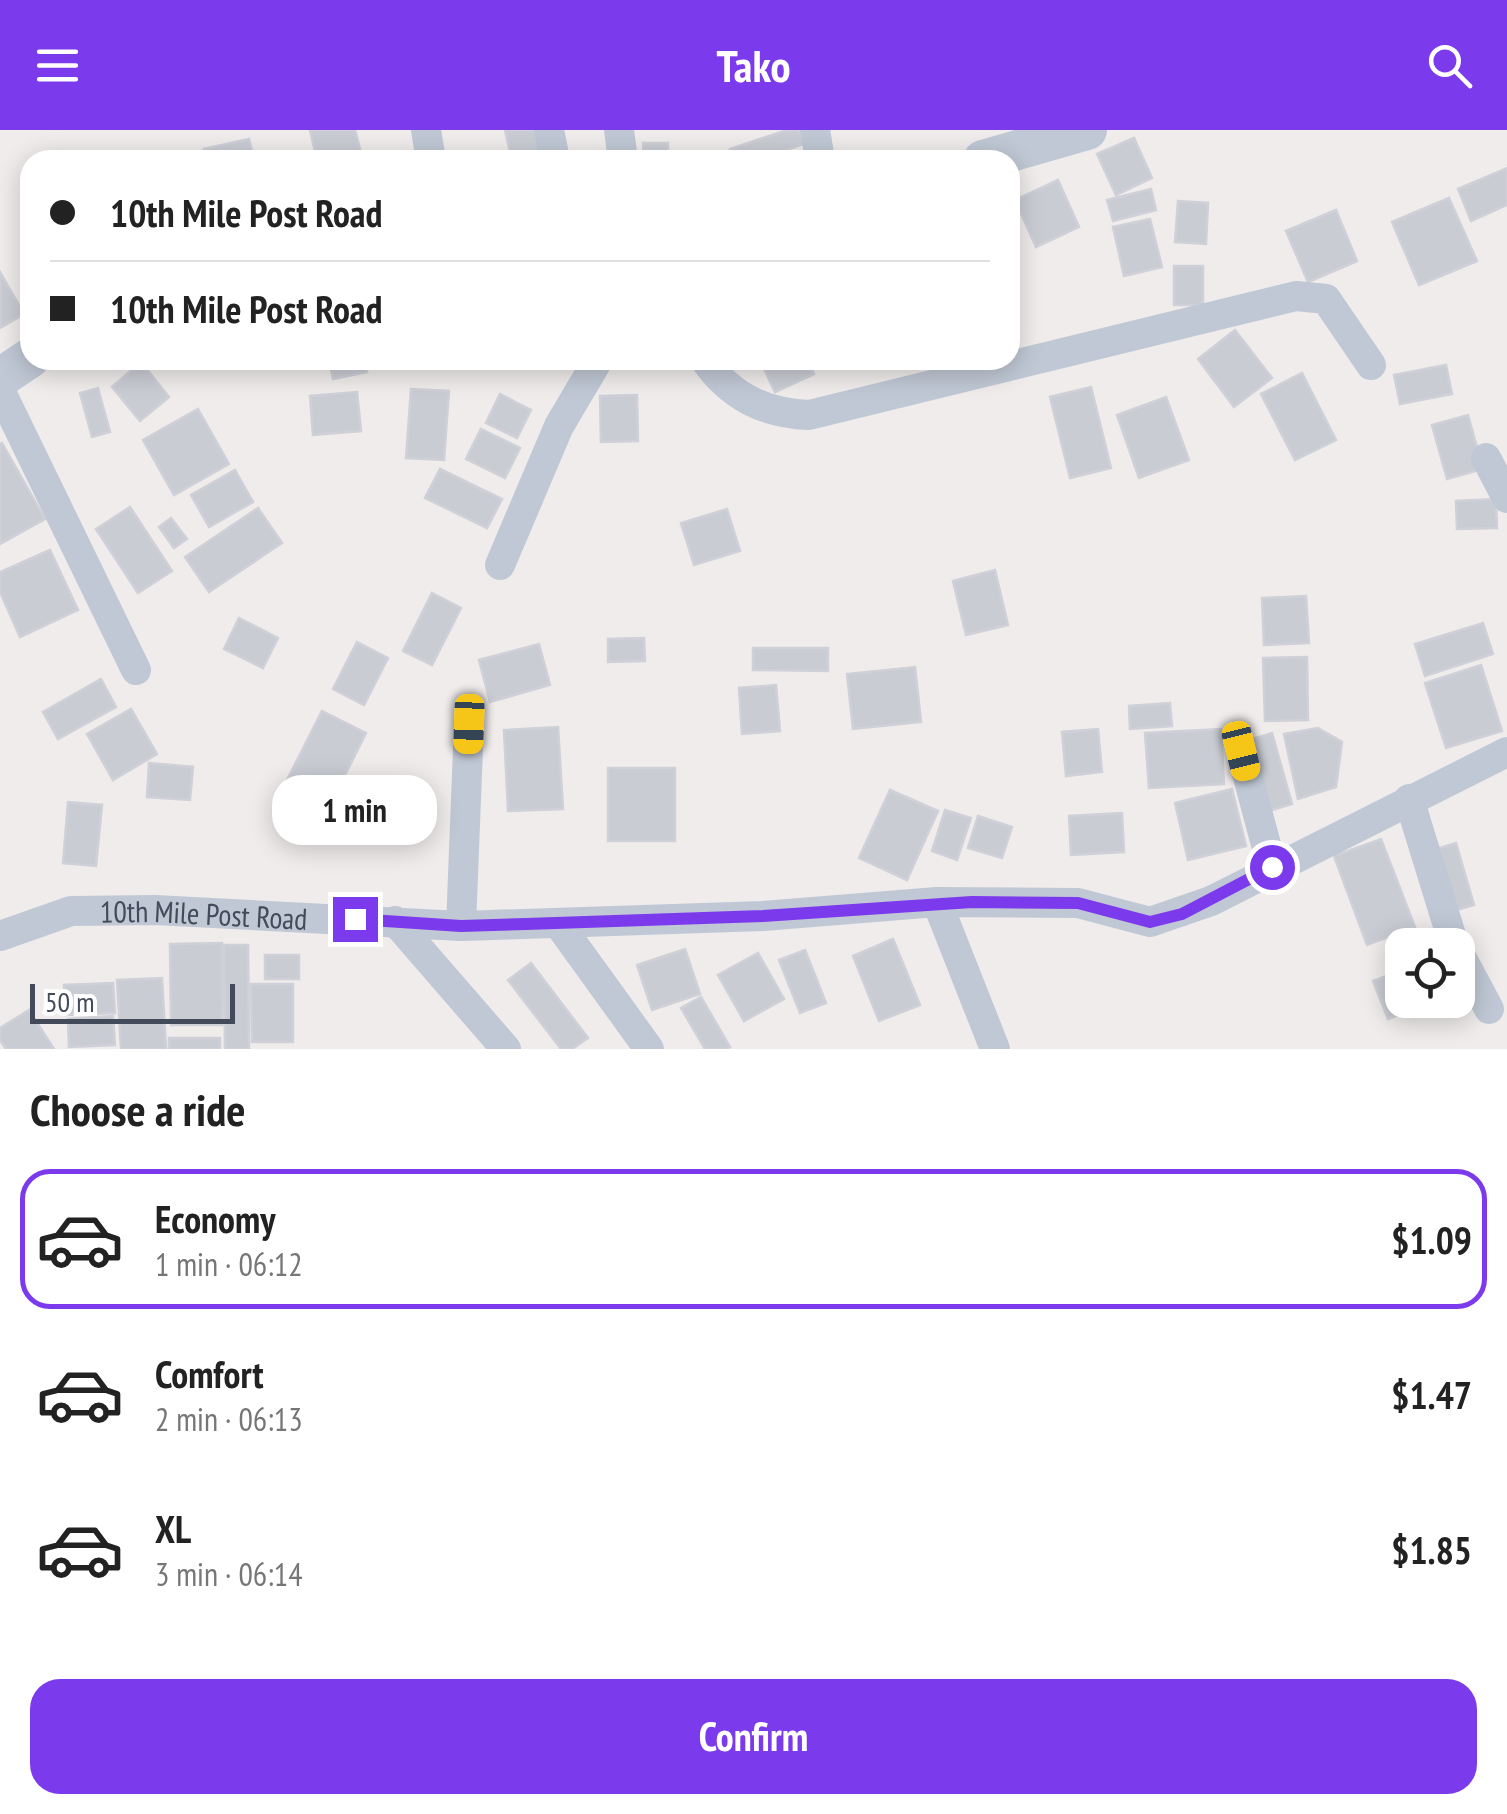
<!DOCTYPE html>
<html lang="en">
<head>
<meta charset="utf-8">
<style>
  body { margin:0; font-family:"PT Sans Narrow",sans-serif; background:#f6f6f6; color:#222; height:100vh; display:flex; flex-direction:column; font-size:38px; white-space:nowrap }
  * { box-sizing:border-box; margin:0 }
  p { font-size:32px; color:#767676 }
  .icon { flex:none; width:55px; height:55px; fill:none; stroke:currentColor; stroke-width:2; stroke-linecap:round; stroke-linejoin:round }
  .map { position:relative; height:919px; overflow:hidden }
  .side { display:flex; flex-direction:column; background:#fff; flex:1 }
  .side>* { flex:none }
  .top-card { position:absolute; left:20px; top:20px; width:1000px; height:220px; border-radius:30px; box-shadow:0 5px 25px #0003; display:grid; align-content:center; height:220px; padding:0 30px; background:#fff }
  .fabs { position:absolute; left:1385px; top:798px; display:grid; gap:20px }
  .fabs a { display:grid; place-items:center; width:90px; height:90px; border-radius:20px; background:#fff; box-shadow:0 5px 25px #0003; font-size:50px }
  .scale { position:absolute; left:30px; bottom:25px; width:205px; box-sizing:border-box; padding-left:10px; border:5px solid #434b5a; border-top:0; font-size:28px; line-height:35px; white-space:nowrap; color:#434b5a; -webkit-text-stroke:8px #fff; paint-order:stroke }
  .end { position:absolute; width:45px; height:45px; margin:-22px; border:12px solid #7c3aed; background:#fff; box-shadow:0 0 0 5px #fff }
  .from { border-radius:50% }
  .bubble { position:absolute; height:70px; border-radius:30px; background:#fff; box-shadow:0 5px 25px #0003; font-size:32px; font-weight:600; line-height:70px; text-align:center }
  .car { position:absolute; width:30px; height:60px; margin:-30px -15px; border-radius:12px; box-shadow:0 0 8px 2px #0007; background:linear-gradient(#f5c518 24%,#345 0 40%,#f5c518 0 76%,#345 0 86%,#f5c518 0) }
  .top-card b { display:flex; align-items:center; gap:35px; height:95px; font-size:38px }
  .top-card b+b { border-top:2px solid #e0e0e0 }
  .top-card i { width:25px; height:25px; background:#222 }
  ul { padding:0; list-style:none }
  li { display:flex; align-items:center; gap:30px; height:140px; margin:0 20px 15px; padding:0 10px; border:5px solid transparent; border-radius:30px }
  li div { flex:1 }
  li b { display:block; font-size:38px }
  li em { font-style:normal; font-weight:600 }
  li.on { border-color:#7c3aed }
  li>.icon { width:90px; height:90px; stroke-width:1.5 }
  h2 { padding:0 30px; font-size:45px; line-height:120px }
  .button { display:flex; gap:20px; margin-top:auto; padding:20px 30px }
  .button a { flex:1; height:115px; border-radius:30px; background:#7c3aed; color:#fff; font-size:40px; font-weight:600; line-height:115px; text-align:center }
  header { display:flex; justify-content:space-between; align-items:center; height:130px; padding:0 30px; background:#7c3aed; color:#fff; font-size:45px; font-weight:600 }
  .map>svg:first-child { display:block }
  .building { fill:#caccd4; stroke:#cfd0d8; stroke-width:2.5 }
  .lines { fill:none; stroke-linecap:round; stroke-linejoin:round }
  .minor { stroke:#c0c8d5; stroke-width:30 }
  .tertiary { stroke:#c0c8d5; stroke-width:40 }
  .route { stroke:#7c3aed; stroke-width:12 }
  .labels { text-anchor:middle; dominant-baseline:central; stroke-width:9; stroke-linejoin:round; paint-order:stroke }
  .street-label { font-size:30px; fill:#434b5a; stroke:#fff }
</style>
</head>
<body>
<header><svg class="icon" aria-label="menu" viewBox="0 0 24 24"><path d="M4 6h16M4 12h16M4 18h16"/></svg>Tako<svg class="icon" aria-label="search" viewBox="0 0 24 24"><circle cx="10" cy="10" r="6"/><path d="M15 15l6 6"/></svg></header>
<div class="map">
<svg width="1507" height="919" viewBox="0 0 1507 919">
  <rect width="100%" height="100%" fill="#efeceb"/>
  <path class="building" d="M310,0H355L363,30H317Z
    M505,0H537L544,30H512Z
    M787,0H799L804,14L757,30H734L730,19Z
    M1134,8L1152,48L1116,65L1097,24Z
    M249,9L254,30H207L204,19Z
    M643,13H668V30H644Z
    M1507,38V75L1471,91L1458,59Z
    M1058,50L1079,97L1036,117L1015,70Z
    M1151,59L1156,80L1113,91L1107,70Z
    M1449,68L1477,131L1419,155L1392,92Z
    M1178,71L1208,73L1206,114L1175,112Z
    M1336,80L1357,131L1308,152L1286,101Z
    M1150,89L1162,137L1124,146L1113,97Z
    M1174,136H1203V175H1174Z
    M0,142L24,184L0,198Z
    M1235,200L1272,248L1234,277L1198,229Z
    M329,230H364L367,242L333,249Z
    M760,230H808L814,244L775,262Z
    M141,232L169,267L140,291L112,257Z
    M1446,235L1452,264L1400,274L1394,245Z
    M1302,243L1336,310L1295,330L1261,264Z
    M1091,257L1111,338L1070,348L1050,267Z
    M98,258L110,302L92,307L80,263Z
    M411,259L449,261L444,330L406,328Z
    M357,262L361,301L313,305L310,266Z
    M500,264L531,280L517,308L486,293Z
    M637,265L638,311L601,312L600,266Z
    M1166,267L1189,330L1139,348L1117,285Z
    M198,279L229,334L174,365L143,310Z
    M1468,285L1483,339L1447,349L1432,295Z
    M481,299L520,318L505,348L466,329Z
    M2,313L45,389L0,414V314Z
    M440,339L502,369L487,398L425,368Z
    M235,340L253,372L209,397L191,365Z
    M1496,369L1497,398L1457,399L1456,371Z
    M130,377L172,441L138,463L96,399Z
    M258,378L282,413L209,462L185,427Z
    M727,379L740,421L694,435L681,393Z
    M171,388L187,409L174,418L159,397Z
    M50,420L78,480L20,507L0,462V442Z
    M995,440L1008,495L966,505L953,451Z
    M432,463L461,478L432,535L403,521Z
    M1306,466L1309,513L1264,515L1262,468Z
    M239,488L278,508L263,538L224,519Z
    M1483,493L1493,524L1425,546L1415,514Z
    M644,508L645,531L608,532V509Z
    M357,512L388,528L364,575L333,559Z
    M539,514L550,555L490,572L479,530Z
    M753,518H828V541L753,540Z
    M1307,527L1308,590L1265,591L1263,528Z
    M1481,535L1502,601L1446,618L1425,553Z
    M915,537L921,592L853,599L847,544Z
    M101,549L116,577L58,609L43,582Z
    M776,555L780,601L742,604L739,558Z
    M1170,573L1172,596L1130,599L1129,576Z
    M131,579L157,624L113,650L87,604Z
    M322,581L366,603L325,685L281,662Z
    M558,597L563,679L508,681L504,600Z
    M1318,598L1342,612L1336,657L1298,669L1284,604Z
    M1098,599L1102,642L1066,646L1062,602Z
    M1221,599L1224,654L1149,658L1145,603Z
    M1272,603L1292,674L1262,683L1242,612Z
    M149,633L193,637L190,670L147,667Z
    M608,638H675V711H608Z
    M1232,659L1246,716L1188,730L1175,673Z
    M890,660L938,681L907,750L859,728Z
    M68,672L102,675L96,736L63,733Z
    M945,680L971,688L957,730L932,721Z
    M1122,683L1124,722L1071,725L1069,686Z
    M978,686L1012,697L1002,728L968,718Z
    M1381,709L1415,797L1367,815L1334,726Z
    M1456,713L1474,775L1447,783L1429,721Z
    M893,809L920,875L879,891L853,826Z
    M222,813V895H171L170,814Z
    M224,815H248L249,919H225Z
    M685,819L700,864L652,880L637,835Z
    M805,820L826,873L800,883L779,830Z
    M758,823L784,869L744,891L718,845Z
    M265,825H299V849H265Z
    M531,833L588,908L572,919H561L508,850Z
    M1402,840V870L1433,871L1388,889L1373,851Z
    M162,848L166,919H121L117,850Z
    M113,853L115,883L65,885L64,855Z
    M251,854H293V912H252Z
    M701,867L730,917L726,919H705L681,878Z
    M29,880L54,919H6L0,910V898Z
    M113,886L115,915L69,917L68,889Z
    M169,908H220V919H169Z"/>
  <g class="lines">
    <g class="minor">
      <path d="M426,0L431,30"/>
      <path d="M549,0L555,30"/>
      <path d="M619,0L623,30"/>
      <path d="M815,0L820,30"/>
      <path d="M705,230C731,267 764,283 809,285L1296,166L1326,169L1371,235"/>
      <path d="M0,260L136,540"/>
      <path d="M1486,328L1507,368"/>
      <path d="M500,435L559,296L598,230"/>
      <path d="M1241,621L1272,737"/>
      <path d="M1409,669L1454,815"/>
      <path d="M937,772L995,919"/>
      <path d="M395,791L506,919"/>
      <path d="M558,793L649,919"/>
      <path d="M461,796L469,593"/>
      <path id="s1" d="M0,806L71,781L155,780L461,796L763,786L937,772L1078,773L1150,792L1211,771L1507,622"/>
      <path d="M1458,821L1489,879"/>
    </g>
    <path class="tertiary" d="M983,30L1087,0
      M0,248L30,228"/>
  </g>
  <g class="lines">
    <path class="route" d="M355,789L461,796L526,794L763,786L972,772L1078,773L1150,792L1182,784L1272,737"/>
  </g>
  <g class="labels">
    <g class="street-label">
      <text stroke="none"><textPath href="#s1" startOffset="208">10th Mile Post Road</textPath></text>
    </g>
  </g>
</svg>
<div class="fabs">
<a><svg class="icon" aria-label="locate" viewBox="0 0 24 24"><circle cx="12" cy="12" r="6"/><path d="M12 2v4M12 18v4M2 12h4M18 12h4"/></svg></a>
</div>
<div class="scale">50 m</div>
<i class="end from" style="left:1272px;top:737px"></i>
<i class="end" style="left:355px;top:789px"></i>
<div class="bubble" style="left:272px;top:645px;width:165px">1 min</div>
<i class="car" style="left:469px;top:594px;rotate:182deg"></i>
<i class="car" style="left:1241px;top:621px;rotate:166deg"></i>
<div class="top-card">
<b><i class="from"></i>10th Mile Post Road</b>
<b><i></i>10th Mile Post Road</b>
</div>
</div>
<section class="side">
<h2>Choose a ride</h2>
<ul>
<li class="on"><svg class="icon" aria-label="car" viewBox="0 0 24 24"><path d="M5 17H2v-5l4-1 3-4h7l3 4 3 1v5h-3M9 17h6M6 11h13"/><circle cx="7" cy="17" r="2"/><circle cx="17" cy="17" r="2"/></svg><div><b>Economy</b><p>1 min · 06:12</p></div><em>$1.09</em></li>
<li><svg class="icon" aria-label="car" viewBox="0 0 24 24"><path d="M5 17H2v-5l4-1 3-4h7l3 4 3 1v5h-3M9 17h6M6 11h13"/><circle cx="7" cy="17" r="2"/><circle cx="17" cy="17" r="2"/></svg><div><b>Comfort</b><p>2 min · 06:13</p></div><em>$1.47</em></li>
<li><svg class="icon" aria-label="car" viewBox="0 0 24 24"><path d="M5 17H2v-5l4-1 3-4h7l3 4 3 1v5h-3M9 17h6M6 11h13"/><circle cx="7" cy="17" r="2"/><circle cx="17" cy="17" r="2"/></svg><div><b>XL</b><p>3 min · 06:14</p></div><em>$1.85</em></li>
</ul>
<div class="button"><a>Confirm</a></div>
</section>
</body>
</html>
